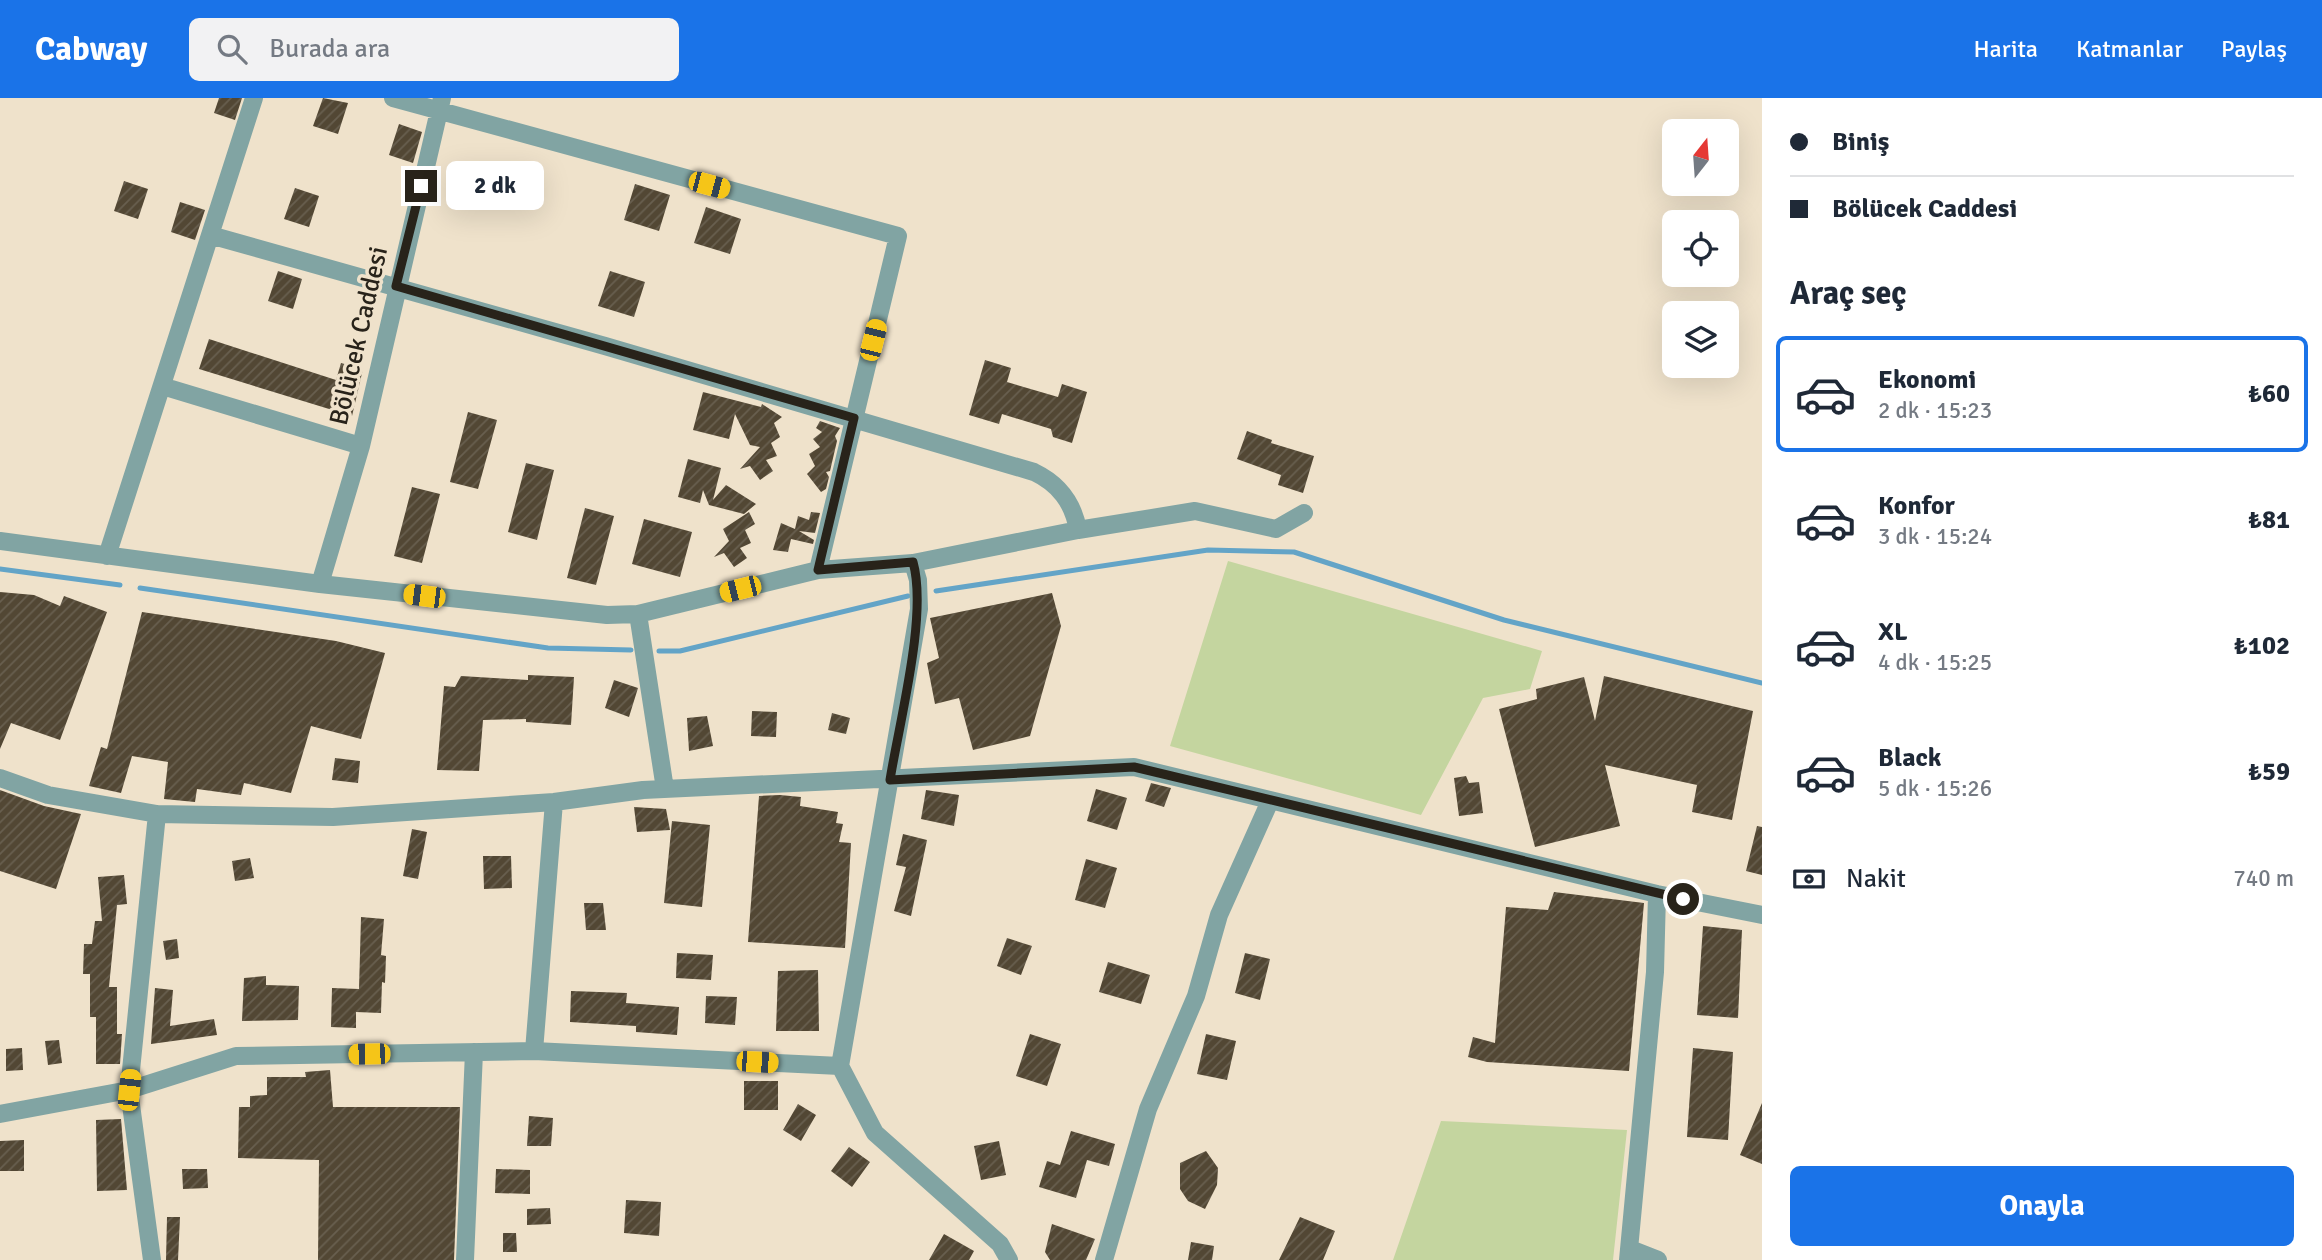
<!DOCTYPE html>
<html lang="tr">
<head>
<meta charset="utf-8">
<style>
  body { margin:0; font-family:Signika,sans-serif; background:#f2f2f3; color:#1f2937; height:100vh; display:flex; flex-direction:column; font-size:26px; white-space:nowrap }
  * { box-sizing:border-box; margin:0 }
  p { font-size:23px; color:#747a83 }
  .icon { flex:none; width:38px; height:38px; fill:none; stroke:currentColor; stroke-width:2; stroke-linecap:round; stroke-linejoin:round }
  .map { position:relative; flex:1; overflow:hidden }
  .side { display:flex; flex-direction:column; background:#fff; width:560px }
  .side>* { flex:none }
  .banner { display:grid; align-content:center; height:154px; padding:0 28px; background:#fff }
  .needle { width:46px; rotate:17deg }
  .buttons { position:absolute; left:1662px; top:21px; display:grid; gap:14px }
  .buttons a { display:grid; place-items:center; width:77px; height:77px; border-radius:10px; background:#fff; box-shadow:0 7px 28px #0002; font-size:35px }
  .end { position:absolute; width:32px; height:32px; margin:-16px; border:9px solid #28231a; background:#fff; box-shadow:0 0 0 4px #fff }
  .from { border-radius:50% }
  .bubble { position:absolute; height:49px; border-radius:10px; background:#fff; box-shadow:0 7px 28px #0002; font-size:23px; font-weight:700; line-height:49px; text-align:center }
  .car { position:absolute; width:21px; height:42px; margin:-21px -10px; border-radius:9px; box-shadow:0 0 5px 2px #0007; background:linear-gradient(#f5c518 24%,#345 0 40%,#f5c518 0 76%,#345 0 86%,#f5c518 0) }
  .banner b { display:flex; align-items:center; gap:24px; height:66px; font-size:26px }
  .banner b+b { border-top:2px solid #e0e1e3 }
  .banner i { width:18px; height:18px; background:#1f2937 }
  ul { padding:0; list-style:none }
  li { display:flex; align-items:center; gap:21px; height:116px; margin:0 14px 10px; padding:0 14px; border:4px solid transparent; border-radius:10px }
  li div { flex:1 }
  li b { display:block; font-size:26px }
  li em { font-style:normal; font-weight:700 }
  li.on { border-color:#1a73e8 }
  li>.icon { width:63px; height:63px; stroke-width:1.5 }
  h2 { padding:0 28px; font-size:32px; line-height:84px }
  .pay { display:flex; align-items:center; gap:18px; height:77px; padding:0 28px; font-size:26px }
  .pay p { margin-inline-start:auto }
  .primary-button { display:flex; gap:14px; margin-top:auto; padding:14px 28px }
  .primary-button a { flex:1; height:80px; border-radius:10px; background:#1a73e8; color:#fff; font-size:28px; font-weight:700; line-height:80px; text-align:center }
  header { display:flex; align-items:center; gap:42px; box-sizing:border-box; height:98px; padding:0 35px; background:#1a73e8; color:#fff }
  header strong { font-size:33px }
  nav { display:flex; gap:38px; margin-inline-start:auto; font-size:24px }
  .search { width:490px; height:63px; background:#f2f2f3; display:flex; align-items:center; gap:18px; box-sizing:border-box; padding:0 24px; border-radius:10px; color:#747a83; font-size:26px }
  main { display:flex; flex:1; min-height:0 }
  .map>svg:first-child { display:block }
  .grass { fill:#c4d59f }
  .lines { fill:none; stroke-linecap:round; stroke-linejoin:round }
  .stream { stroke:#63a4c7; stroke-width:5 }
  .building { fill:url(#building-hatch) }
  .minor { stroke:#81a4a3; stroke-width:18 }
  .route { stroke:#28231a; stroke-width:9 }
  .labels { text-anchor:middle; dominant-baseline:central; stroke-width:7; stroke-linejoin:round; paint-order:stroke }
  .street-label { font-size:26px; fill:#28231a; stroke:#efe2cb }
</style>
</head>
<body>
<header>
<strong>Cabway</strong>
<div class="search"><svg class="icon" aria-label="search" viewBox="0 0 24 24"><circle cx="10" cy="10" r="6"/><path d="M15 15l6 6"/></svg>Burada ara</div>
<nav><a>Harita</a><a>Katmanlar</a><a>Paylaş</a></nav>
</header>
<main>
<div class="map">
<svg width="1762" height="1162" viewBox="0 0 1762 1162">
  <defs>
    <pattern id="building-hatch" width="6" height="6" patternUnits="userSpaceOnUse" patternTransform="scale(1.75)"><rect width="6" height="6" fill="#524734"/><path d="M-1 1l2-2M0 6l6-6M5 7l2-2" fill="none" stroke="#685f4f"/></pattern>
  </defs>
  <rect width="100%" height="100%" fill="#efe2cb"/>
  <path class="grass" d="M1228,463L1542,553L1530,591L1483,600L1421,717L1170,648Z
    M1441,1023L1627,1032L1613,1162H1393Z"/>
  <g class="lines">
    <path class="stream" d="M0,471L120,487
      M140,490L548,550L631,552
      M936,493L1208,452L1294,454L1504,522L1762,585
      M659,553H680L908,498"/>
  </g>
  <path class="building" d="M219,0H242L235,22L214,15Z
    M323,0L348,5L338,36L313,28Z
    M399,26L422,34L413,65L389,57Z
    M124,83L148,91L138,121L114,113Z
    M635,86L670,97L659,133L624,122Z
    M295,90L319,98L309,129L284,121Z
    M180,104L205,112L195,142L171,134Z
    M706,109L741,121L730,156L694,145Z
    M278,173L302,181L293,211L268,203Z
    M610,173L645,184L634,219L598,208Z
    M209,241L336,282L341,265L363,271L352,318L199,271Z
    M985,262L1011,270L1007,284L1058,299L1062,286L1087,294L1072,345L1053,339L1051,331L1002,316L999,326L969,317Z
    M703,294L761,309L762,306L782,319L774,325L780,339L771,345L777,358L766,362L773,373L760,382L750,368L740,371L760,349L750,347L735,316L729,341L693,332Z
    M468,314L497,322L478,391L450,384Z
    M820,323L840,330L835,338L837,343L830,373L826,374L829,379L826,391L821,394L807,376L815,368L809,356L820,349L813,341L822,334L816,330Z
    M1247,333L1272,342L1271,345L1314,358L1303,395L1278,387L1281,377L1237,361Z
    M688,361L721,370L713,402L726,387L756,406L744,416L709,407L703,392L700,405L678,399Z
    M526,365L554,372L537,442L508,434Z
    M412,389L440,396L422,465L394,458Z
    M585,410L614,418L596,487L567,480Z
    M749,414L755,426L745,432L751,445L740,450L747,460L734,469L724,455L714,459L729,443L723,431Z
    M811,414L820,415L815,435L799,433L814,442L813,446L791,441L788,454L773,452L781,425L795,431L798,418L809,422Z
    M644,421L692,434L680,479L632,466Z
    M0,494L34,497L60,508L64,498L107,514L60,642L11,625L0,651Z
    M1052,495L1061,528L1030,638L973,652L959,600L935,606L927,565L939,560L930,520Z
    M142,514L336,543L385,555L361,641L311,628L291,695L244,685L241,697L197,691L195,704L164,701L168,664L132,658L121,695L89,688L101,649L107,651Z
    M528,577L574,579L571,627L526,624V621L483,622L479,673L437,672L444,588L455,589L461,578L528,582Z
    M1604,578L1753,613L1732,722L1692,714L1697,687L1605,667L1620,728L1535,749L1499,611L1537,601L1536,591L1584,579L1595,623Z
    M614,582L638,590L629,619L605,610Z
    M752,613L777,614L776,639L751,638Z
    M832,615L850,620L846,636L828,632Z
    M707,618L713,648L689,653L687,620Z
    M335,660L360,663L358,685L332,682Z
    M1466,678L1469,685L1479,684L1483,715L1459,718L1454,680Z
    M1151,685L1171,690L1164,709L1145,703Z
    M1096,691L1127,700L1117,732L1087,723Z
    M0,692L44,708L81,716L56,791L0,773Z
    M926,692L959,697L954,728L921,721Z
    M780,697L801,699L800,708L838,714L836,725L843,726L839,744L851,745L845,850L748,844L759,698Z
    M634,709L666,711L670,732L637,734Z
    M672,723L710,727L702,809L664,805Z
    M1757,728L1762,729V777L1746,773Z
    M412,731L427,734L418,781L403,778Z
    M903,736L927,742L911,818L894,813L906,769L896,767Z
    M483,758H511L512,790L484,791Z
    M250,760L254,780L235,783L232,763Z
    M1086,761L1117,770L1105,810L1075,802Z
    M124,777L127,806L117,807L109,889H117V936H122L120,966H96V919H90V876H83L84,846H92L95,823H102L98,779Z
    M1554,794L1644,805L1629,973L1487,964L1468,959L1473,939L1495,945L1506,809L1548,812Z
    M584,805H603L606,832H586Z
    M361,819L384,821L381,857L386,858L385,885L382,884L381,915L356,914V930L331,929L332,890L359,891Z
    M1703,828L1742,832L1738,920L1697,917Z
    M1007,840L1032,848L1021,877L997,868Z
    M177,841L179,860L166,862L163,843Z
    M677,855L713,857L711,882L676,880Z
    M1245,855L1270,861L1260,902L1235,895Z
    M1108,864L1150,877L1141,906L1099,894Z
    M818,872L819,933H776L778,873Z
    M266,878V887L299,888L298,922L242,923L244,880Z
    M155,890L173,892L170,928L214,921L217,937L151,946Z
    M571,893L627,895L626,905L679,909L677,937L636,934V928L570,924Z
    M706,898L737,899L735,927L705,925Z
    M1030,936L1061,946L1047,988L1016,978Z
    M1206,936L1236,943L1227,982L1197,976Z
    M59,942L62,965L48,967L45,943Z
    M22,950L23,972L6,973V951Z
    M1693,950L1733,954L1728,1042L1687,1039Z
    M330,972L333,1009H460L454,1162H318L319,1062L238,1060L239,1009H250V998L267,997V979H306L305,974Z
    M744,983H778V1012H744Z
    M1762,1005V1066L1740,1057Z
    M798,1006L816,1017L801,1043L783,1032Z
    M529,1018L553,1020L551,1048H527Z
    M121,1021L127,1092L97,1093L96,1022Z
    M1071,1033L1115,1046L1109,1068L1087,1062L1076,1100L1039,1089L1047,1063L1060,1067Z
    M24,1042V1073H0V1043Z
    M999,1043L1006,1077L981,1082L974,1048Z
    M849,1049L870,1064L852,1089L831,1073Z
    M1206,1053L1218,1070L1217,1087L1205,1111L1188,1103L1180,1091V1065Z
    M182,1071H207L208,1090L183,1091Z
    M496,1071L530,1072V1096L495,1095Z
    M626,1102L661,1104L659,1138L624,1135Z
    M550,1110L551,1126L527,1127V1111Z
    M167,1119H180L178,1162H166Z
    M1300,1119L1335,1133L1323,1162H1279Z
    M1052,1126L1095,1141L1086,1162H1050L1045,1154Z
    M503,1135H516L517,1154H503Z
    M944,1136L974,1153L969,1162H929Z
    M1191,1144L1214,1148L1212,1162H1188Z"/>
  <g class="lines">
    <path class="minor" d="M210,137L605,248L1034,374C1059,386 1073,404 1078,432
      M162,288L361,348
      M0,443L320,486L607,517L638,516L818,472L898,138L393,0
      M107,458L254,0
      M913,465L918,482L919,511L840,968L875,1035L1000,1146L1009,1162
      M818,472L913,465L1078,432L1195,413L1276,431L1304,415
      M320,486L361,348L442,0
      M638,516L665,691
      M0,680L48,697L157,716L333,719L554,704L643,692L1134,669L1657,796L1762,817
      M534,953L554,704
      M0,1016L129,992L236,958L534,953L840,968
      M1630,1151L1658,1162
      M152,1162L129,992L157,716
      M465,1162L474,954
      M1104,1162L1148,1011L1196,898L1219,817L1270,703
      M1628,1162L1655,874L1657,796"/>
  </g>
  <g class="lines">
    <path class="route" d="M421,88L396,188L854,320L818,472L913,464C928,517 899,625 890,682L1134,669L1683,801"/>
  </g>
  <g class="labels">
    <g class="street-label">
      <text transform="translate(359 238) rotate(-77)">Bölücek Caddesi</text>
    </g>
  </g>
</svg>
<div class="buttons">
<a><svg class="needle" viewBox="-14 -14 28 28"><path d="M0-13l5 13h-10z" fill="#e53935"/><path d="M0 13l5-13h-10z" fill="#747a83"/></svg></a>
<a><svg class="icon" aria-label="locate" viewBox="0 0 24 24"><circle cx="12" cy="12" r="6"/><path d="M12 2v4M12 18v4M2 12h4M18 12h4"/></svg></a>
<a><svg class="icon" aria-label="layers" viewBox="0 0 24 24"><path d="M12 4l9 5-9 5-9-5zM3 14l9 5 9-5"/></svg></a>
</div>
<i class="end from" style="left:1683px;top:801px"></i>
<i class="end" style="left:421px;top:88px"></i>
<div class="bubble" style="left:446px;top:63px;width:98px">2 dk</div>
<i class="car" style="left:709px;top:87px;rotate:105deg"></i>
<i class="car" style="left:873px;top:242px;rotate:14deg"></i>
<i class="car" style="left:740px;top:491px;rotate:256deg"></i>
<i class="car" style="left:424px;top:498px;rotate:277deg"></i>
<i class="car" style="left:369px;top:956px;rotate:269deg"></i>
<i class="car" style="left:757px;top:964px;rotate:93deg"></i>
<i class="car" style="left:129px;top:992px;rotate:6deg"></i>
</div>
<section class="side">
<div class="banner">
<b><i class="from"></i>Biniş</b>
<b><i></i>Bölücek Caddesi</b>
</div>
<h2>Araç seç</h2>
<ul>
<li class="on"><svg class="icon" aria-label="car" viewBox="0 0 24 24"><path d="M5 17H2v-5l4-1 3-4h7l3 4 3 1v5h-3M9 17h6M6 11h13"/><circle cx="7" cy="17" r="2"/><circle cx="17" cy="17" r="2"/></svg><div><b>Ekonomi</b><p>2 dk · 15:23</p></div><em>₺60</em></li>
<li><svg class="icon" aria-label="car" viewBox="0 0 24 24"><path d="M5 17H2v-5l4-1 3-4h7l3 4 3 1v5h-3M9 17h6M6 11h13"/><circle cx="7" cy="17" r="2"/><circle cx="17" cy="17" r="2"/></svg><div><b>Konfor</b><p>3 dk · 15:24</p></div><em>₺81</em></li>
<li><svg class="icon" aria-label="car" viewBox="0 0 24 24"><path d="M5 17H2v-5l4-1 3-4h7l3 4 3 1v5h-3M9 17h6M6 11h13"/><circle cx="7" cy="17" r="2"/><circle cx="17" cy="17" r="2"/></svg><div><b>XL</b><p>4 dk · 15:25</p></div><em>₺102</em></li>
<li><svg class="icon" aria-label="car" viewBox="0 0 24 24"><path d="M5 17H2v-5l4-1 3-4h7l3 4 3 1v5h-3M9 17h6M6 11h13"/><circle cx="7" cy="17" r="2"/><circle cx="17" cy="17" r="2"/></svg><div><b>Black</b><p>5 dk · 15:26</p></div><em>₺59</em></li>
</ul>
<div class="pay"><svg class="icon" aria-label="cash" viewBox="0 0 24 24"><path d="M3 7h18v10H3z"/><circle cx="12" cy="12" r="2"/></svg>Nakit<p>740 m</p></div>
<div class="primary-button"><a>Onayla</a></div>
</section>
</main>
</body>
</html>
